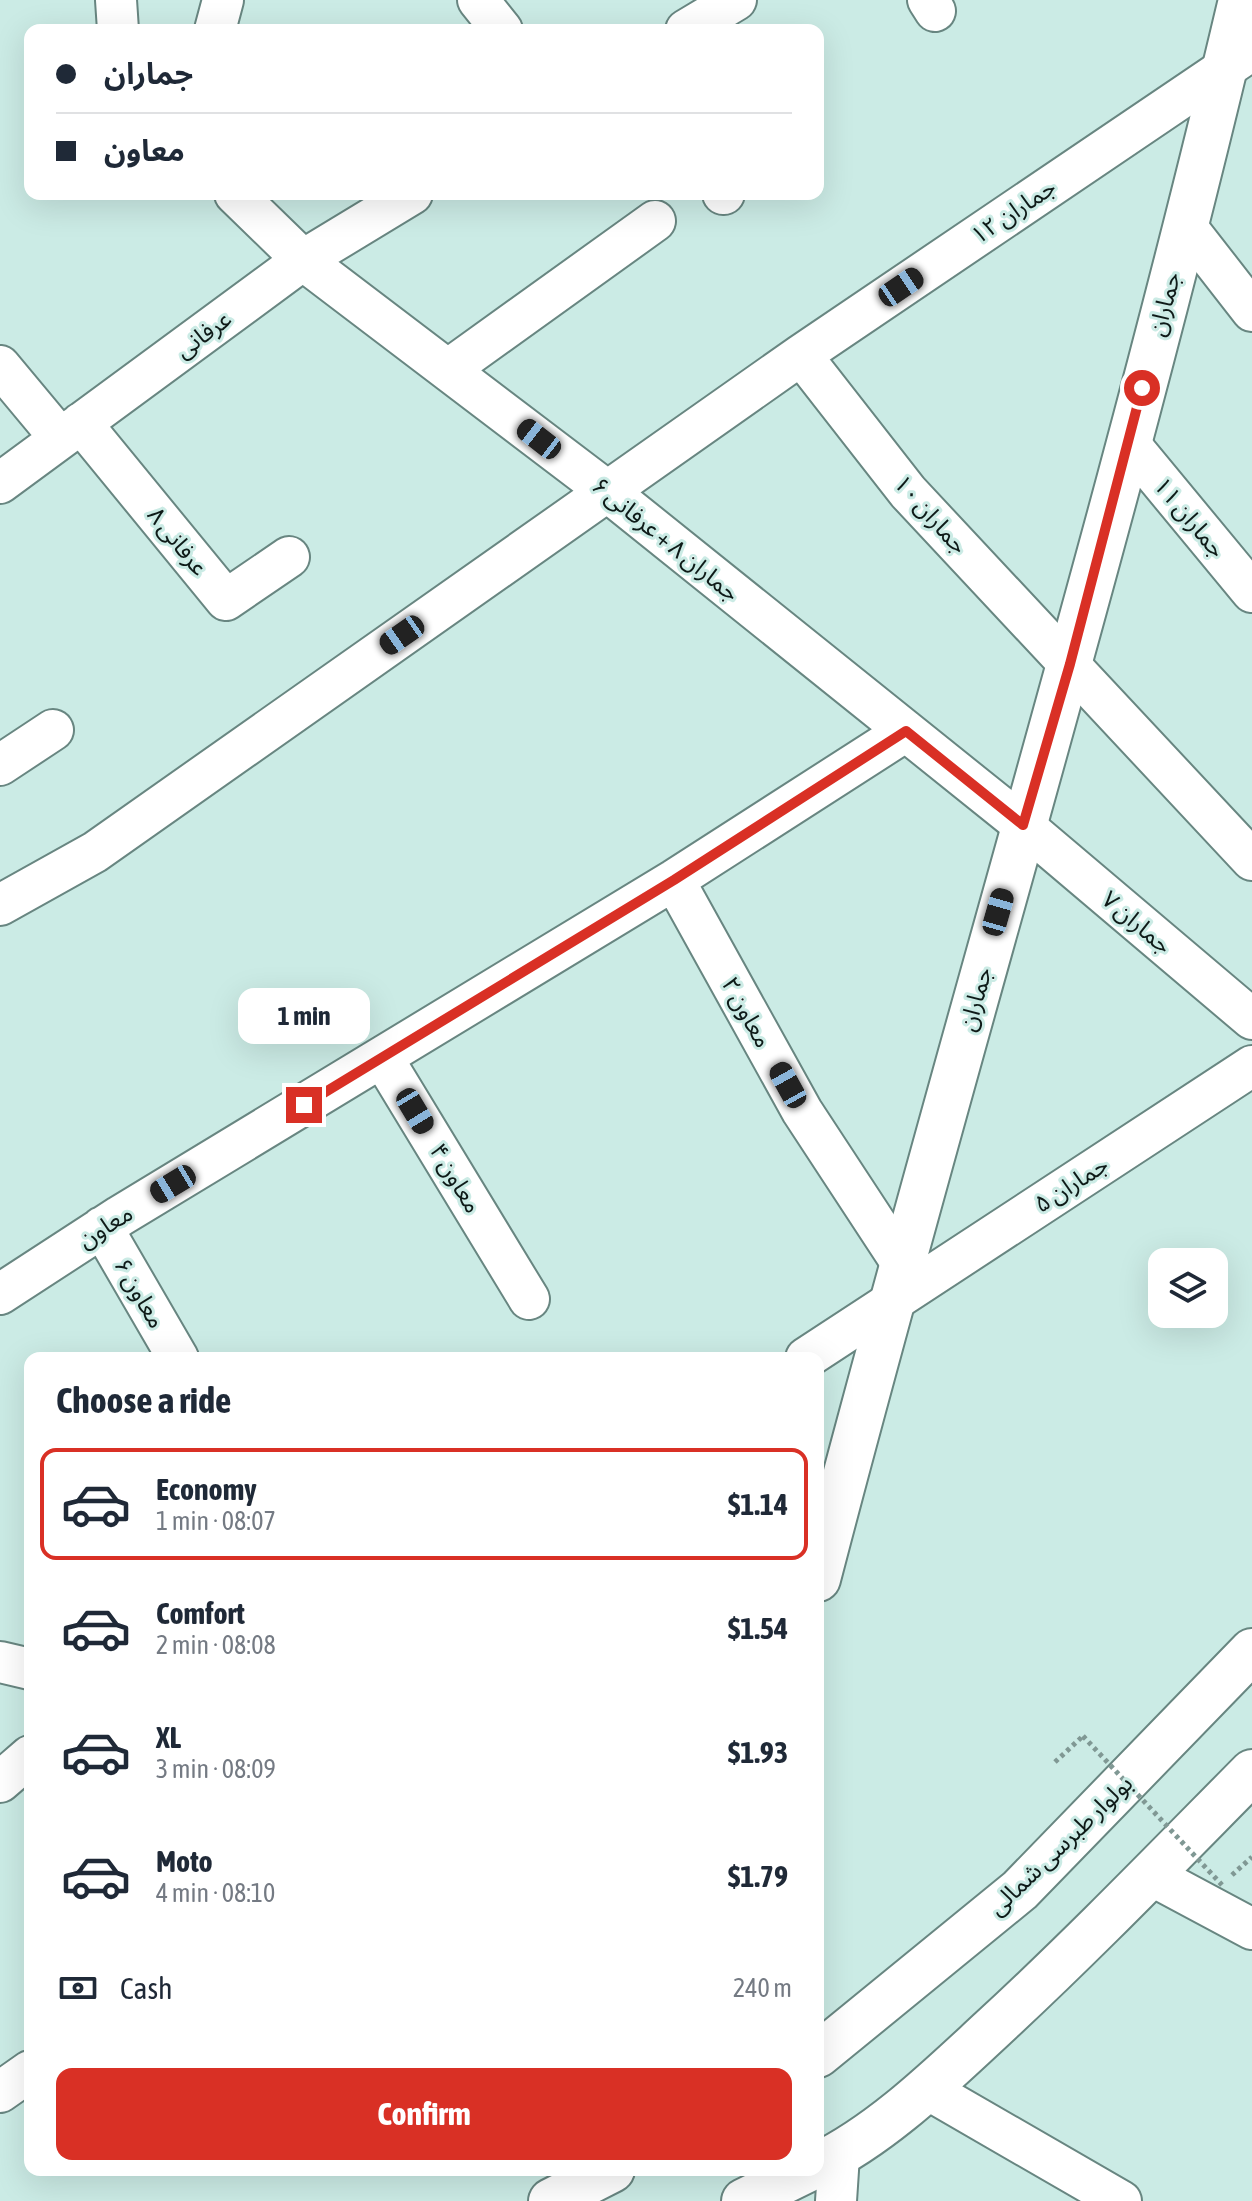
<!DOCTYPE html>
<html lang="en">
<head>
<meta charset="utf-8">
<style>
  body { margin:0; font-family:"Asap Condensed","Noto Sans Arabic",sans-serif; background:#f6f6f7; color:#1f2937; height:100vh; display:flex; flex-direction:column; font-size:30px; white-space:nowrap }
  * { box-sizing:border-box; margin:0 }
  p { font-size:26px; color:#747a83 }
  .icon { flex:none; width:44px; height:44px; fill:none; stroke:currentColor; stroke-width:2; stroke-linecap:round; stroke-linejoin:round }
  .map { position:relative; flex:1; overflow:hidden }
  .sheet { position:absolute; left:24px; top:1352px; width:800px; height:824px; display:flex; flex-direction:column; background:#fff; border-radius:16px; box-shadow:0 8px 32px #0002 }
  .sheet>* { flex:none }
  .top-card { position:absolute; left:24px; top:24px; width:800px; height:176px; border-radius:16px; box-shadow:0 8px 32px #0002; display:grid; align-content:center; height:176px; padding:0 32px; background:#fff }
  .buttons { position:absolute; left:1148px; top:1248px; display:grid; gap:16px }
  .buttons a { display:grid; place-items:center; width:80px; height:80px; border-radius:16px; background:#fff; box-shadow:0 8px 32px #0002; font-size:40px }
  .end { position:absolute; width:36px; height:36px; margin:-18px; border:10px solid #d93025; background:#fff; box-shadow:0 0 0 4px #fff }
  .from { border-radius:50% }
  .bubble { position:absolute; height:56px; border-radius:16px; background:#fff; box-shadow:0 8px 32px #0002; font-size:26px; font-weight:700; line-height:56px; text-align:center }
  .car { position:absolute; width:24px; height:48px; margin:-24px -12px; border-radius:10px; box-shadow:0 0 6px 2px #0007; background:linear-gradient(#222 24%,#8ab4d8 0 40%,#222 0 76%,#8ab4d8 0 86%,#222 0) }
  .top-card b { display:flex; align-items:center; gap:28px; height:76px; font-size:30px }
  .top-card b+b { border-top:2px solid #e0e1e3 }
  .top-card i { width:20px; height:20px; background:#1f2937 }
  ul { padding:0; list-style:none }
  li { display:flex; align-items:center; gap:24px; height:112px; margin:0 16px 12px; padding:0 16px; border:4px solid transparent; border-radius:16px }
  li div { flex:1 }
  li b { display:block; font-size:30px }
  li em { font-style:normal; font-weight:700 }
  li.on { border-color:#d93025 }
  li>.icon { width:72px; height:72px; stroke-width:1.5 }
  h2 { padding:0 32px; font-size:36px; line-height:96px }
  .pay { display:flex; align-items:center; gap:20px; height:88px; padding:0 32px; font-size:30px }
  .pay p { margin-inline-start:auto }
  .primary-button { display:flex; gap:16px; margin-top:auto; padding:16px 32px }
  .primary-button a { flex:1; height:92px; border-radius:16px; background:#d93025; color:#fff; font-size:32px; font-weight:700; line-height:92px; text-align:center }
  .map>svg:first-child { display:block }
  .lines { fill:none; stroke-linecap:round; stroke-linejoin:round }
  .minor-casing { stroke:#688681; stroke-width:44 }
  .tertiary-casing { stroke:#688681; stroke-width:48 }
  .secondary-casing { stroke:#688681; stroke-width:48 }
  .path { stroke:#809894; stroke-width:5; stroke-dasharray:4 4; stroke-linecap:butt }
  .minor { stroke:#fff; stroke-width:40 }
  .tertiary { stroke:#fff; stroke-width:44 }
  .secondary { stroke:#fff; stroke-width:44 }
  .path-bridge { stroke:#809894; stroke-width:5; stroke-dasharray:4 4; stroke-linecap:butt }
  .route { stroke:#d93025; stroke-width:10 }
  .labels { text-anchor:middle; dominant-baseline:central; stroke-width:6; stroke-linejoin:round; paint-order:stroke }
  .street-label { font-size:24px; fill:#0e1a18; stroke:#cbebe5 }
</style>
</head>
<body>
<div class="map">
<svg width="1252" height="2201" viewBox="0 0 1252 2201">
  <rect width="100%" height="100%" fill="#cbebe5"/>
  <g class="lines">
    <defs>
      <path id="minor" d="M116,0L118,30
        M478,0L502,30
        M928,0L935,11
        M215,30L223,0
        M686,30L736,0
        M235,194L303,260L607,491L1023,825L1252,1019
        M723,194H724
        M1185,225L1252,311
        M801,355L908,492L1252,860
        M0,366L60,438
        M449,369L655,221
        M81,423L226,600L289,557
        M1128,442L1252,592
        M0,483L303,260L412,194
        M0,765L53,730
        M674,880L802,1111L901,1262
        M0,905L95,852L801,355L1252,50
        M382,1057L529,1299
        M102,1227L178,1358
        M0,1294L120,1216L674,880L906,731
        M806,1358L1252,1066
        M0,1662L30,1669
        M0,1782L30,1756
        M1151,1875L1252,1929
        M927,2089L1121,2201
        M0,2092L30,2071
        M836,2201L839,2155"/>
      <path id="tertiary" d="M818,1579C955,1052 1116,531 1241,0"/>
      <path id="secondary" d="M818,2055L1020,1890L1252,1651
        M818,2165C882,2134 939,2078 991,2030C1081,1947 1166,1859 1252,1772
        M551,2201L612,2170
        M744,2201L807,2170"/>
    </defs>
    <use href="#minor" class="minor-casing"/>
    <use href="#tertiary" class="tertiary-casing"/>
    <use href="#secondary" class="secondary-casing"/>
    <path class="path" d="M1055,1762L1083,1736
      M1232,1875L1252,1857"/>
    <use href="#minor" class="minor"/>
    <use href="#tertiary" class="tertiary"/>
    <use href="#secondary" class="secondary"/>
    <path class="path-bridge" d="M1083,1736L1222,1885"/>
  </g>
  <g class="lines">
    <path class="route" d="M304,1105L674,880L906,731L1023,825L1070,664L1142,388"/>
  </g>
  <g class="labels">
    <g class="street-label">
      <text transform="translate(1013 211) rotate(-34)">جماران ۱۲</text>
      <text transform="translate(1164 304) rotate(-75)">جماران</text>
      <text transform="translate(203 334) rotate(-36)">عرفانی</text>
      <text transform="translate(931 514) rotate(48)">جماران ۱۰</text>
      <text transform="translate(1190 517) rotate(50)">جماران ۱۱</text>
      <text transform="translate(666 539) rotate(39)">جماران ۸ + عرفانی ۶</text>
      <text transform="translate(178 541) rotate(51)">عرفانی ۸</text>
      <text transform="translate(1137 922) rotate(40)">جماران ۷</text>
      <text transform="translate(975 999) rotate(-74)">جماران</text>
      <text transform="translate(747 1012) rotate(61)">معاون ۲</text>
      <text transform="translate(456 1178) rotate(59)">معاون ۴</text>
      <text transform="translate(1071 1184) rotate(-33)">جماران ۵</text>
      <text transform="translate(105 1226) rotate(-32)">معاون</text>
      <text transform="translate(140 1293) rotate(60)">معاون ۶</text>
      <text transform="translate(1060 1845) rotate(-44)">بولوار طبرسی شمالی</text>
    </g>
  </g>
</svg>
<div class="buttons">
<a><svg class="icon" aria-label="layers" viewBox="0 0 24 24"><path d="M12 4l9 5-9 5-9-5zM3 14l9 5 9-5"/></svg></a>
</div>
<i class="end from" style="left:1142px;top:388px"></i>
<i class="end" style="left:304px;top:1105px"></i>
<div class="bubble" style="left:238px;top:988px;width:132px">1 min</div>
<i class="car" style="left:901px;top:287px;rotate:56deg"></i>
<i class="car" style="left:539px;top:439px;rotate:308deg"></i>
<i class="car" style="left:402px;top:635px;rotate:235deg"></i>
<i class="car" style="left:998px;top:912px;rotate:16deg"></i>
<i class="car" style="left:788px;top:1085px;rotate:331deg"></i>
<i class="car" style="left:415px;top:1111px;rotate:149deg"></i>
<i class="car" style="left:173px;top:1184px;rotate:239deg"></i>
<div class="top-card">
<b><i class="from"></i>جماران</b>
<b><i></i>معاون</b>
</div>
<section class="sheet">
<h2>Choose a ride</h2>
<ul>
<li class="on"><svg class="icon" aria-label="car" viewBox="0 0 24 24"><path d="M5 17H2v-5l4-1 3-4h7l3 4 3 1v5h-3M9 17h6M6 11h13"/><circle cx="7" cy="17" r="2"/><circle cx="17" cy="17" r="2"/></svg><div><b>Economy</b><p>1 min · 08:07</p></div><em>$1.14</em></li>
<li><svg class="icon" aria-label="car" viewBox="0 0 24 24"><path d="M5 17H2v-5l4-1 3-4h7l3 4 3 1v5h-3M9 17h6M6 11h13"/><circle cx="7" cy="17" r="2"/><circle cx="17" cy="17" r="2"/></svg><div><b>Comfort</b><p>2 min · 08:08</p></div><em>$1.54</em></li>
<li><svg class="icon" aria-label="car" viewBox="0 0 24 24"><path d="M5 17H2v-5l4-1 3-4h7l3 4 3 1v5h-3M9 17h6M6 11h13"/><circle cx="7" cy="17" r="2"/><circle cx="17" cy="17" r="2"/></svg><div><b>XL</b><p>3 min · 08:09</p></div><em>$1.93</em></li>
<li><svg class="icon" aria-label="car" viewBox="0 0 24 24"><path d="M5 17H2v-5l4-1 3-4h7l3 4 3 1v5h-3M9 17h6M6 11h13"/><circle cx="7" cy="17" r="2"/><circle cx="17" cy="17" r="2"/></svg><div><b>Moto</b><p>4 min · 08:10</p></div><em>$1.79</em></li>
</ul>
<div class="pay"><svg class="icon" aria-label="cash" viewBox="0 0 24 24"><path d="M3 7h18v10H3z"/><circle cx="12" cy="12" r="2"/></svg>Cash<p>240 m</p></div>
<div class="primary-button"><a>Confirm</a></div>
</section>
</div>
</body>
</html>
